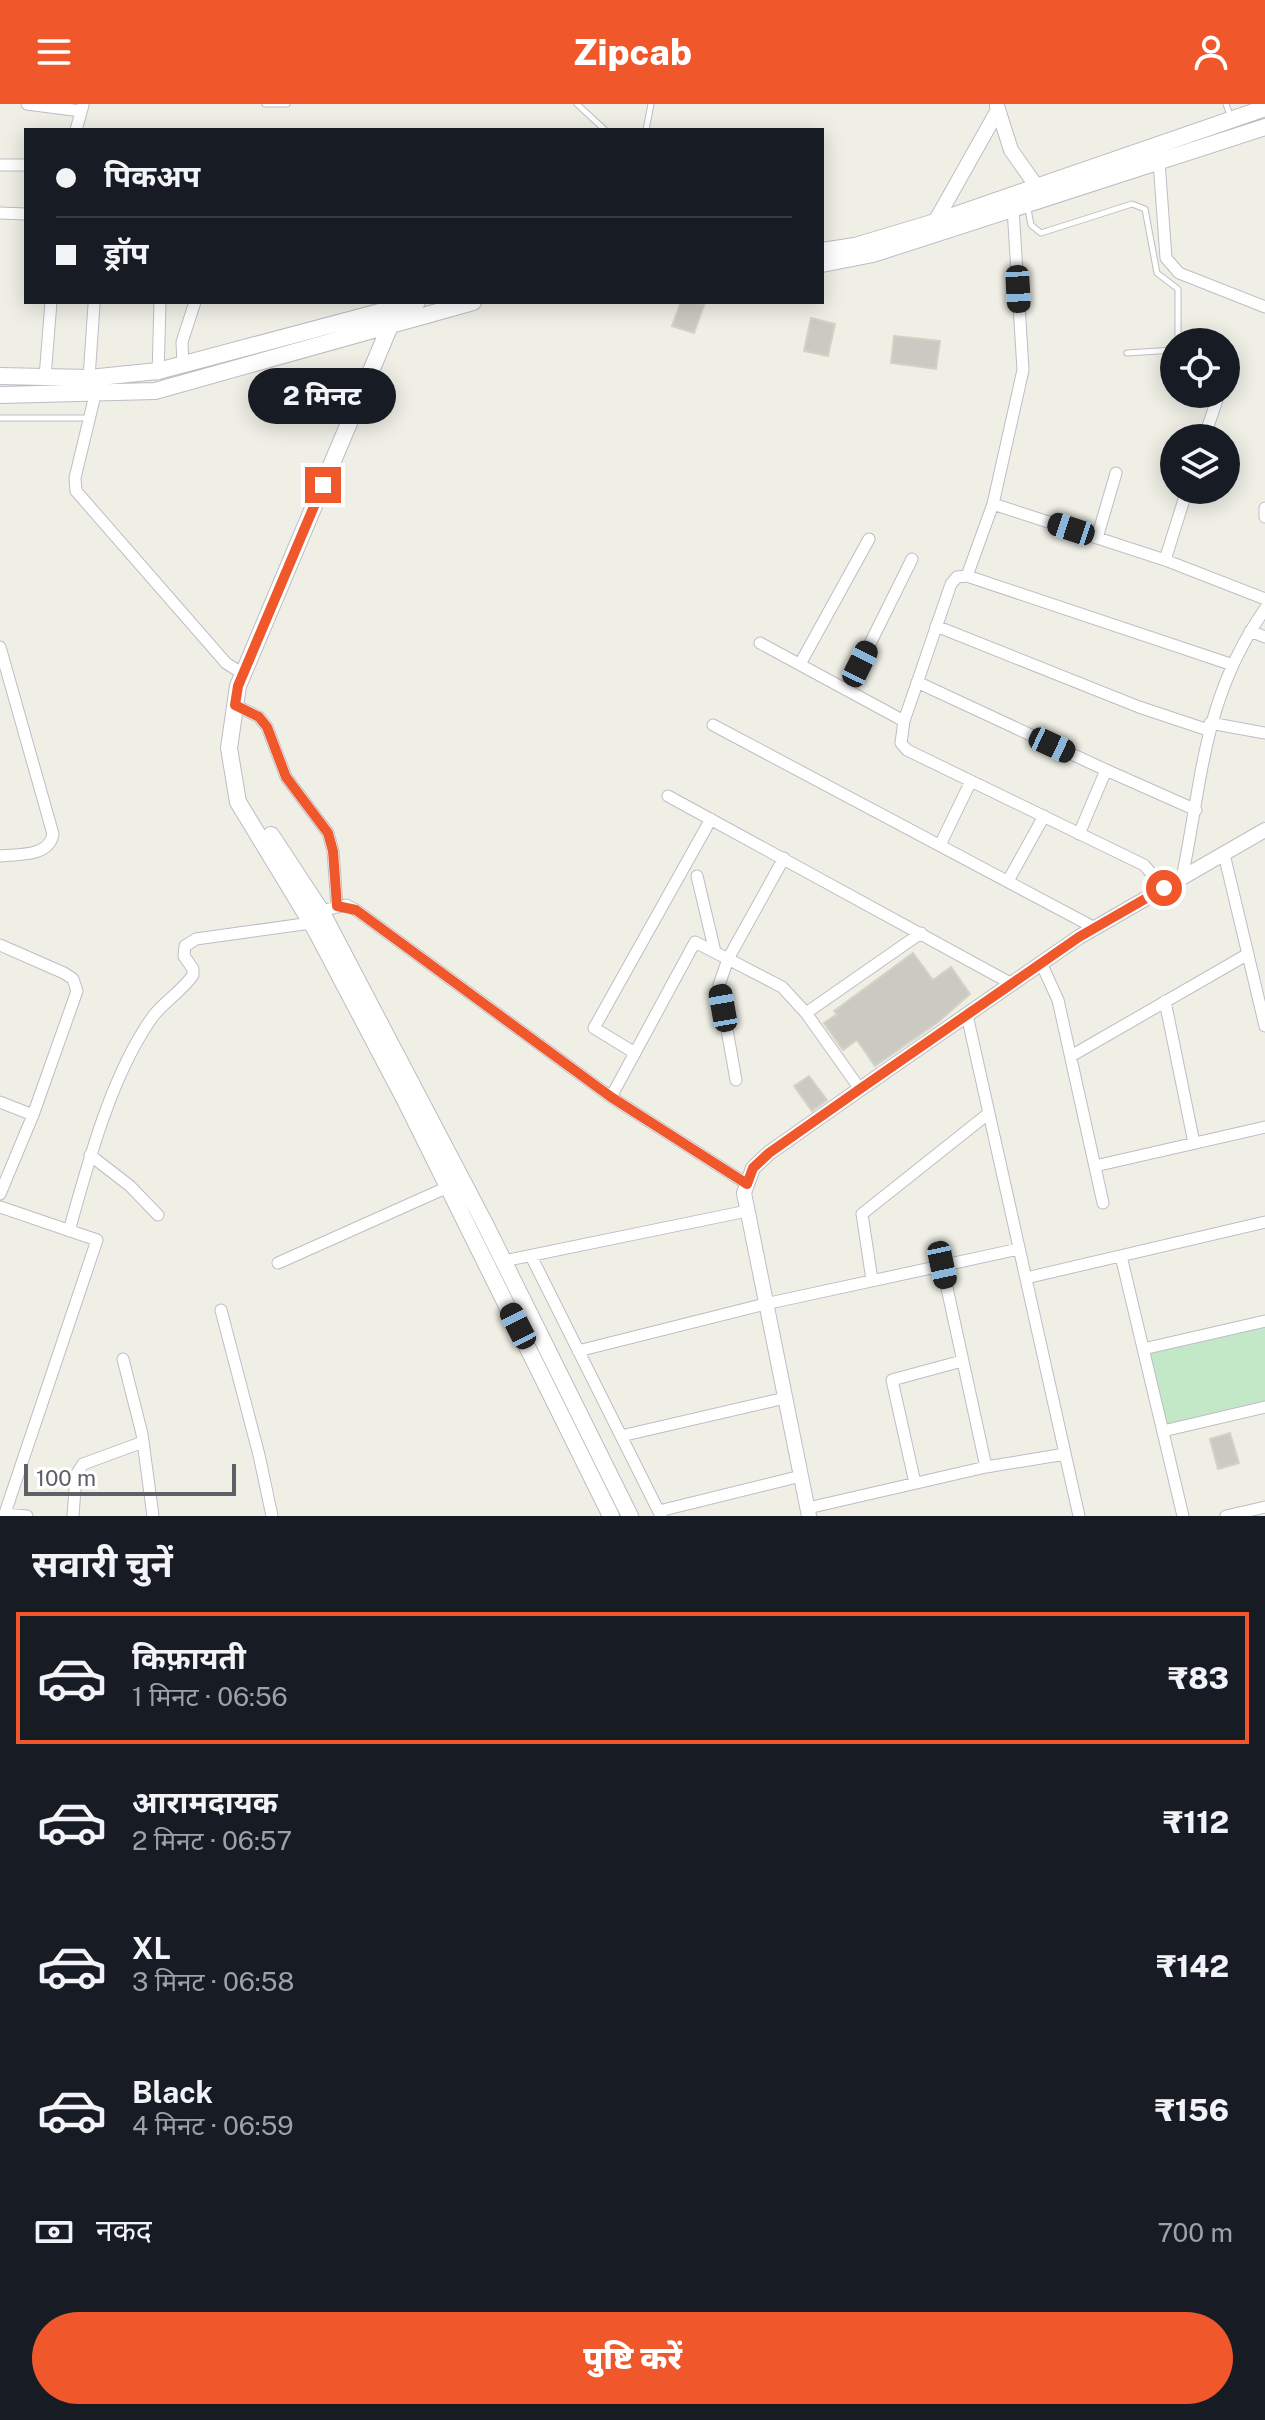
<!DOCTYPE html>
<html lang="hi">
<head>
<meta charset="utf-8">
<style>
  body { margin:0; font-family:"Public Sans","Noto Sans Devanagari",sans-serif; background:#242831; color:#f1f3f6; height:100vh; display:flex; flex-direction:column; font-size:30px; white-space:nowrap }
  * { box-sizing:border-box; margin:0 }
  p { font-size:26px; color:#9ea1a6 }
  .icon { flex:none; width:44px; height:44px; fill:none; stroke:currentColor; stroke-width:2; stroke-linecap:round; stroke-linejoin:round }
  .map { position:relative; height:1412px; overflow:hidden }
  .details { display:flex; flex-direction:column; background:#171b24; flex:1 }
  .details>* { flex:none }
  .banner { position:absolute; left:24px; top:24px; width:800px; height:176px; border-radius:0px; box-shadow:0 4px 20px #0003; display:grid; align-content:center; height:176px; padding:0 32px; background:#171b24 }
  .tools { position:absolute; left:1160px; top:224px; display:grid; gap:16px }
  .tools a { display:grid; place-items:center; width:80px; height:80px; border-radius:50%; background:#171b24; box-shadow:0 4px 20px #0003; font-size:40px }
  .scale { position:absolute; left:24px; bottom:20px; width:212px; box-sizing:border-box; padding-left:8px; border:4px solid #5d6067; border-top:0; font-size:22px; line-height:28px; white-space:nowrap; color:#5d6067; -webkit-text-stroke:6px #fff; paint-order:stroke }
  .end { position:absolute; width:36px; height:36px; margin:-18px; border:10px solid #f0582c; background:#fff; box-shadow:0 0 0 4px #fff }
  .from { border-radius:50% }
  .bubble { position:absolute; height:56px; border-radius:28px; background:#171b24; box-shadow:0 4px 20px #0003; font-size:26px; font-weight:800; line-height:56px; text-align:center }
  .car { position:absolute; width:24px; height:48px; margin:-24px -12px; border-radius:10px; box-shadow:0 0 6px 2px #0007; background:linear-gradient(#222 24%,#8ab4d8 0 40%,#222 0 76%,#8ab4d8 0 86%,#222 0) }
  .banner b { display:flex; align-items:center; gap:28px; height:76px; font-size:30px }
  .banner b+b { border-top:2px solid #363941 }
  .banner i { width:20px; height:20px; background:#f1f3f6 }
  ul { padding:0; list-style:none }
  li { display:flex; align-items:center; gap:24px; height:132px; margin:0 16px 12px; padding:0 16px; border:4px solid transparent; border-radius:0px }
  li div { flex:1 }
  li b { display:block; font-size:30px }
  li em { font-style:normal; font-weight:800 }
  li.current { border-color:#f0582c }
  li>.icon { width:72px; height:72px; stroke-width:1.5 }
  h2 { padding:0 32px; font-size:36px; line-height:96px }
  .pay { display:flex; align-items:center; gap:20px; height:88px; padding:0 32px; font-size:30px }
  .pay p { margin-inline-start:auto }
  .primary-button { display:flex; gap:16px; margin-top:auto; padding:16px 32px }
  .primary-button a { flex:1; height:92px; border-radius:48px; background:#f0582c; color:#fff; font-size:32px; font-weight:800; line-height:92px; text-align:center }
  header { display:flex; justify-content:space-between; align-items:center; height:104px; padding:0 32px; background:#f0582c; color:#fff; font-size:36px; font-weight:800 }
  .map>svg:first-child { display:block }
  .green { fill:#c2e8c7 }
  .building { fill:#cbcac2; stroke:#d5d2c4; stroke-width:2 }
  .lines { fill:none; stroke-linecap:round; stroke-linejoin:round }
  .service-casing { stroke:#bdbec5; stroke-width:7 }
  .minor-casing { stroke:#bdbec5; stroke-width:13 }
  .tertiary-casing { stroke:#bdbec5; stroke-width:16 }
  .secondary-casing { stroke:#bbbdc4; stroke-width:18 }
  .service { stroke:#fff; stroke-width:5 }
  .minor { stroke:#fff; stroke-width:11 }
  .tertiary { stroke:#fff; stroke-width:14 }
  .secondary { stroke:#fff; stroke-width:16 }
  .route { stroke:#f0582c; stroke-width:10 }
</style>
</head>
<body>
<header><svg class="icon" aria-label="menu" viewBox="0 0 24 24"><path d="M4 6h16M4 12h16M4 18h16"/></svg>Zipcab<svg class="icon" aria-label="person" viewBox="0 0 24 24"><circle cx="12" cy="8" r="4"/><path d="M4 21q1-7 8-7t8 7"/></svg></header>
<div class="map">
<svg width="1265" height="1412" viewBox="0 0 1265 1412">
  <rect width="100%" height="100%" fill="#f0efe6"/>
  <path class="green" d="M1265,1217V1303L1163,1327L1143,1245Z"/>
  <path class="building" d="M681,198L704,201L694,229L672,222Z
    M811,214L835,220L828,252L804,247Z
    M894,232L940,237L936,265L891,259Z
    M913,849L933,876L951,863L970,890L937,919L875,962L857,936L843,946L824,919L837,910L834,907Z
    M809,972L827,996L812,1007L794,982Z
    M1230,1329L1239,1359L1218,1365L1210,1335Z"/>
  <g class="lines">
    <defs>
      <path id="service" d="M265,0H287
        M577,0L605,26
        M1226,0L1231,14
        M646,26L651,0
        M1028,105L1031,121L1041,129L1132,100L1145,105L1157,169L1178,185V238
        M1127,249L1174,246
        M0,314H87"/>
      <path id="minor" d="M27,0L81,7
        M76,26L83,1
        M1159,57L1166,154L1179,169L1265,203
        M0,61H26
        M0,109L26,110
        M183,262L182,238L195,198
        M1226,267L1230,253
        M158,270L160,199
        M45,273L51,198
        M89,274L94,201
        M95,291L75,374L76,387L226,559L243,570
        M1204,334L1219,290
        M993,400L1165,456L1265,495
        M1265,404V413
        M1097,434L1116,369
        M1165,456L1187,386
        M967,472L1230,560
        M936,522L1139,603L1208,626
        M1250,527L1265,533
        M760,539L904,617L901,639L907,646L1144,761L1164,784
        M0,543L53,730C49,753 19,750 0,752
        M800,560L869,435
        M917,578L1106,666L1079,730
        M847,586L912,455
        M235,601L259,613L267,623L286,673L328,729L333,747L337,802
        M904,617L951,480L957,473L967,472L993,400L1023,266L1013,104
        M1210,619L1265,629
        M713,621L1095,824
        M1106,666L1196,706
        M668,692L1012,880
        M940,741L971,677
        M1224,750L1265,922
        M784,754L728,855L782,883L806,909L860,985
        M697,772L715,848
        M1182,774C1203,672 1203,594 1265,505
        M1008,777L1044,712
        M321,807L346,801L356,806L611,993L747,1080
        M0,841L64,869L73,875L77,887L33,1011
        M1041,859L1058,896L1103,1099
        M1165,897L1194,1039
        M806,909L921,829
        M967,911L1079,1412
        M635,949L594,924L711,715
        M1071,952L1248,850
        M611,993L695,838L728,855L719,881L736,976
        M0,998L33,1011L0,1090
        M90,1051L130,1082L158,1111
        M1095,1062L1265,1023
        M0,1103L97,1136L4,1412
        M69,1127C88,1059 112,968 154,911C166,896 182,887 193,871V865L184,852L185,842L196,835L311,819
        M531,1152L661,1412
        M1121,1152L1183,1412
        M504,1157L747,1107
        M278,1159L448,1083
        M1026,1174L1265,1118
        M872,1176L862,1110L989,1009
        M221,1206L259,1351L272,1412
        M1143,1245L1265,1217
        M578,1247L765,1200L1019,1145
        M123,1255L142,1330L153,1412
        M1163,1327L1265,1303
        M621,1332L785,1294
        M986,1363L1065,1350
        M915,1379L892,1276L962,1257
        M808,1404L986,1363L942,1161
        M659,1407L801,1372
        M4,1410L27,1412
        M73,1412L76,1371L83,1360L143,1338
        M1226,1412L1265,1403"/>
      <path id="tertiary" d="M997,2L1011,46L1037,83
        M935,118L998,6
        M809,1412L744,1089L753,1064L769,1049L860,985L1079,833L1265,726"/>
      <path id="secondary" d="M822,147L855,142L935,118L1265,4
        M822,160L873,150L1265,23
        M398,203L238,582L229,644L238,698L315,825L405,996L611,1412
        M0,272L89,274L158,267L417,198
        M0,291L155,287L473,198
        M271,731L321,807L484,1118L630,1412"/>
    </defs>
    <use href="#service" class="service-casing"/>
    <use href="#minor" class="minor-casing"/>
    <use href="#tertiary" class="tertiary-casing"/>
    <use href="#secondary" class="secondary-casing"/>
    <use href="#service" class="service"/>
    <use href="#minor" class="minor"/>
    <use href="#tertiary" class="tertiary"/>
    <use href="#secondary" class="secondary"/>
  </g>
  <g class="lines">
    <path class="route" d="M323,381L238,582L235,601L259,613L267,623L286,673L328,729L333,747L337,802L356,806L611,993L747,1080L753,1064L769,1049L860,985L1079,833L1164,784"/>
  </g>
</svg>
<div class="tools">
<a><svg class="icon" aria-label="locate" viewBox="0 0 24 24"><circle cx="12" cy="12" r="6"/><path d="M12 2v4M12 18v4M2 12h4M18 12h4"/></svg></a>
<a><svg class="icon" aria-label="layers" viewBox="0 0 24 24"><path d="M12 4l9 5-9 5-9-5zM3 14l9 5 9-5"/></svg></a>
</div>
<div class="scale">100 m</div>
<i class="end from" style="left:1164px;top:784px"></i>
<i class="end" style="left:323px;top:381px"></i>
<div class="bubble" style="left:248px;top:264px;width:148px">2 मिनट</div>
<i class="car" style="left:1018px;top:185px;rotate:177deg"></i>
<i class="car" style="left:1071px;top:425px;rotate:288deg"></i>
<i class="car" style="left:860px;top:560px;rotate:26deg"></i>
<i class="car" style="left:1052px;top:641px;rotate:115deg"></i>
<i class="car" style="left:723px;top:904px;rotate:350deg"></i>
<i class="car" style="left:942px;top:1161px;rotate:168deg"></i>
<i class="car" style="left:518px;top:1222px;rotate:333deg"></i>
<div class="banner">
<b><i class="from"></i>पिकअप</b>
<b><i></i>ड्रॉप</b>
</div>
</div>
<section class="details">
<h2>सवारी चुनें</h2>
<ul>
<li class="current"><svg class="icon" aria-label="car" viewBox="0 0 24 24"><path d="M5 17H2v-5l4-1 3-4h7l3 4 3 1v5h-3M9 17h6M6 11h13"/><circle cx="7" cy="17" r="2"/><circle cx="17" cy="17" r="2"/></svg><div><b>किफ़ायती</b><p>1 मिनट · 06:56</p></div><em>₹83</em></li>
<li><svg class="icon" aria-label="car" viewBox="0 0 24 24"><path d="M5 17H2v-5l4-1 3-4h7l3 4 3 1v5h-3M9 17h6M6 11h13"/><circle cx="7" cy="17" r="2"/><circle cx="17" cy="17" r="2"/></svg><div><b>आरामदायक</b><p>2 मिनट · 06:57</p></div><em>₹112</em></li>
<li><svg class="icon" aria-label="car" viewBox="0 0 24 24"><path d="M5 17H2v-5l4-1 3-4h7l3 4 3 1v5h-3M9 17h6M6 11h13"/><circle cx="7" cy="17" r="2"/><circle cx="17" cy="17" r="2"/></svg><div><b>XL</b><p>3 मिनट · 06:58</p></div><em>₹142</em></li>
<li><svg class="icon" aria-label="car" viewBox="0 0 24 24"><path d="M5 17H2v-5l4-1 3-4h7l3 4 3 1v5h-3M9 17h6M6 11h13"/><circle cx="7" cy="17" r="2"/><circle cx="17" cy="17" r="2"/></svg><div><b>Black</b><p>4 मिनट · 06:59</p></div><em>₹156</em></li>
</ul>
<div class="pay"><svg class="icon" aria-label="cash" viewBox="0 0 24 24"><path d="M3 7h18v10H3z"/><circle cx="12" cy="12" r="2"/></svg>नकद<p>700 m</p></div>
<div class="primary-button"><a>पुष्टि करें</a></div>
</section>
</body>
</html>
